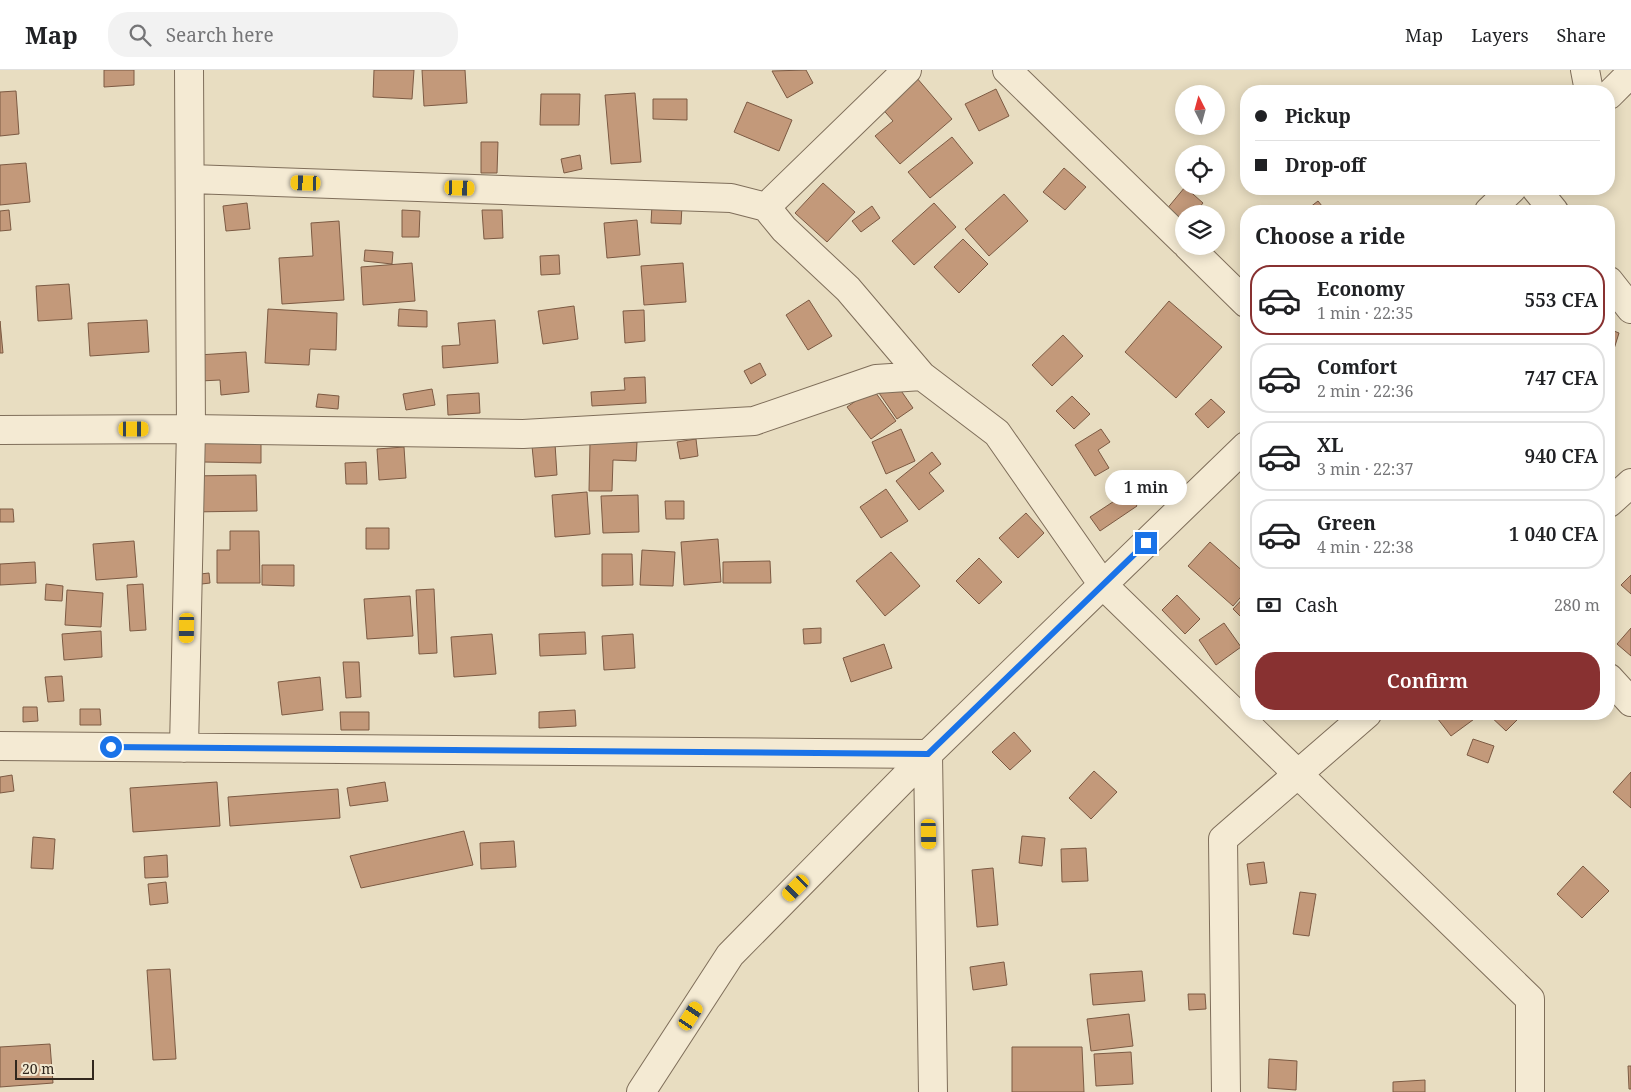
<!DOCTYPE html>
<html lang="en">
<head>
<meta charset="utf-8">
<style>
  body { margin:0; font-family:"Noto Serif",serif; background:#f2f2f2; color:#202124; height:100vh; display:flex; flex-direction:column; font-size:19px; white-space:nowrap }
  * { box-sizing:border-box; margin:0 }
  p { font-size:16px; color:#757577 }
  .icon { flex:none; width:28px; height:28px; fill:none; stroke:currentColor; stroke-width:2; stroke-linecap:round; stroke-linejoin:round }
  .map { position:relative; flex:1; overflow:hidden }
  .side { position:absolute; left:1240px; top:135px; width:375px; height:515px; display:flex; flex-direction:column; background:#fff; border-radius:20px; box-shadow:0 2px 12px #0003 }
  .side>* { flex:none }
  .hud { position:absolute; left:1240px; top:15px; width:375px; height:110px; border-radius:20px; box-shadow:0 2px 12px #0003; display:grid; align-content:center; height:110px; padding:0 15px; background:#fff }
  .needle { width:32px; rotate:354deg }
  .tools { position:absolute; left:1175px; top:15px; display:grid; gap:10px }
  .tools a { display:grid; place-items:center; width:50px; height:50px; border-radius:50%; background:#fff; box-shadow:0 2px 12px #0003; font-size:25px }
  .scale { position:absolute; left:15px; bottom:12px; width:79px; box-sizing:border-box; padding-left:5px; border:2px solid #31271d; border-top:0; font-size:14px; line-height:18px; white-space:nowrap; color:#31271d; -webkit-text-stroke:4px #f1e7cf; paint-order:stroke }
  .end { position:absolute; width:22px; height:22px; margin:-11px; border:6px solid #1a73e8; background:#fff; box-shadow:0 0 0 2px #fff }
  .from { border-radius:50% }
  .bubble { position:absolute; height:35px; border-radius:18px; background:#fff; box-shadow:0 2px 12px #0003; font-size:16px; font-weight:600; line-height:35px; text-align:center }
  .car { position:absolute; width:15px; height:30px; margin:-15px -8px; border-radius:6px; box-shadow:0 0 4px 1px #0007; background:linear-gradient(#f5c518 24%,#345 0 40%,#f5c518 0 76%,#345 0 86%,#f5c518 0) }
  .hud b { display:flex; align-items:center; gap:18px; height:48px; font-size:19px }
  .hud b+b { border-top:1px solid #e0e0e0 }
  .hud i { width:12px; height:12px; background:#202124 }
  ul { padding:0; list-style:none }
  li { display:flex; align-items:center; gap:15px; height:70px; margin:0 10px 8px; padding:0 5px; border:2px solid #e0e0e0; border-radius:20px }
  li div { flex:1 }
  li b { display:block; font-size:19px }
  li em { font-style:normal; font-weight:600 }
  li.on { border-color:#883131 }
  li>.icon { width:45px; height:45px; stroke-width:1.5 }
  h2 { padding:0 15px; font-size:22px; line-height:60px }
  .pay { display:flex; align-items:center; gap:12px; height:55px; padding:0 15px; font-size:19px }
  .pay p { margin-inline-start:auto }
  .button { display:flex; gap:10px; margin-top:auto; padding:10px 15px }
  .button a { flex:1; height:58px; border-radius:20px; background:#883131; color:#fff; font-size:20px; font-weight:600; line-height:58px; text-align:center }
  header { display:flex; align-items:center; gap:30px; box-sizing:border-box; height:70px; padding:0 25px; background:#fff; border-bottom:1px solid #e0e0e0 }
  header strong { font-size:24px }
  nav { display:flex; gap:28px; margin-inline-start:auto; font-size:18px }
  .search { width:350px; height:45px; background:#f2f2f2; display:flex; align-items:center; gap:12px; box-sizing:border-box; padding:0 18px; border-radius:20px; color:#757577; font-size:19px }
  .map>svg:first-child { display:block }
  .building { fill:#c3997a; stroke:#7c5a43 }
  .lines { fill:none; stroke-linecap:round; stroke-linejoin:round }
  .minor-casing { stroke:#7f6e5a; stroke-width:30 }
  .minor { stroke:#f4ead3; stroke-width:28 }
  .route { stroke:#1a73e8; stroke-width:6 }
</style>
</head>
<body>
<header>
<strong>Map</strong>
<div class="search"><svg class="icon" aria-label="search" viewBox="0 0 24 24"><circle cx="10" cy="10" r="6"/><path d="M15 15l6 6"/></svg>Search here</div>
<nav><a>Map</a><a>Layers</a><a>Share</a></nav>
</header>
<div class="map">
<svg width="1631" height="1022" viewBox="0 0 1631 1022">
  <rect width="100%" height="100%" fill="#e8ddc1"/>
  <path class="building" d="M104,0H134V15L104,17Z
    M374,0H414L412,29L373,27Z
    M422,0H465L467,33L424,36Z
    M806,0L813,13L787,28L772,1Z
    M910,0L952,49L900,94L875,66L893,51L873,28Z
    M996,19L1009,46L979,61L965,34Z
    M16,21L19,64L0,66V22Z
    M635,23L641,92L611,94L605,25Z
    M541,24H580L579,55H540Z
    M653,29H687V50L653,49Z
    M747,32L792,50L779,81L734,62Z
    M952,67L973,93L930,128L908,102Z
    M481,72H498L497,103H481Z
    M580,85L582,99L564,103L561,89Z
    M26,93L30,132L0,135V95Z
    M1064,98L1086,117L1065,140L1043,122Z
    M823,113L855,142L827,172L795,143Z
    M1185,117L1203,133L1194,144H1184V156L1161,146Z
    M1004,124L1028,151L989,186L965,159Z
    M1318,131L1326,141H1305Z
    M247,133L250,159L226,161L223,136Z
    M934,133L956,157L914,195L892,171Z
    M652,135L682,136L681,154L651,153Z
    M872,136L880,148L861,162L852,151Z
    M9,140L11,160L0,161V141Z
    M402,140L420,141L419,167H402Z
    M482,140H502L503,168L484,169Z
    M637,150L640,185L607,188L604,153Z
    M339,151L344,230L282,234L279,188L313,186L311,153Z
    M963,169L988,194L959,223L934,197Z
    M365,180L393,182L392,194L364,191Z
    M559,185L560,204L541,205L540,186Z
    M412,193L415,231L363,235L361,197Z
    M683,193L686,232L644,235L641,196Z
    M69,214L72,249L38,251L36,216Z
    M809,230L832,266L808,280L786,245Z
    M1169,231L1222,277L1176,328L1125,282Z
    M574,236L578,269L543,274L538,241Z
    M268,239L337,243L336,280L310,279L309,295L265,293Z
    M399,239L427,241V257L398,256Z
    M644,240L645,271L625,273L623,241Z
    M147,250L149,282L90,286L88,253Z
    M495,250L498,293L443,298L442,276L460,275L458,253Z
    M0,251L3,283H0Z
    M1609,259L1619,263L1614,279L1609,277Z
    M1063,265L1083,286L1052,316L1032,295Z
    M246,282L249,322L221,325L220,310L200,311L198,285Z
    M760,293L766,305L751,314L744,301Z
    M645,307L646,333L592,336L591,322L625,320L624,308Z
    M895,312L913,338L897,349L879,323Z
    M432,319L435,335L406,340L403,324Z
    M873,319L896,351L871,369L847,337Z
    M479,323L480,343L448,345L447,325Z
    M318,324L339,326L338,339L316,337Z
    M1072,326L1090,344L1074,359L1056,341Z
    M1211,329L1225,342L1208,358L1195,344Z
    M901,359L915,391L886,404L872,372Z
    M1101,359L1110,372L1098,380L1109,398L1095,406L1075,375Z
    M696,369L698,386L680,389L677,372Z
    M590,372H637L636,391L613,390L612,421H589Z
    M203,373L261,374V393L203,392Z
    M555,374L557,405L535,407L532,376Z
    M404,377L406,408L379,410L377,379Z
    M932,382L941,394L929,403L944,421L919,440L896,411Z
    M366,392L367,414H346L345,393Z
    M256,405L257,441L190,442V406Z
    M886,419L908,451L881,468L860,437Z
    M587,422L590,464L555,467L552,425Z
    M1128,422L1137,436L1100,461L1090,447Z
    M638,425L639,462L603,463L601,426Z
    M665,431H684V449H666Z
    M0,439H13L14,452H0Z
    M1026,443L1044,463L1018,488L999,468Z
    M366,458H389V479H366Z
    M230,461H259L260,513H217V480H230Z
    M718,469L721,512L684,515L681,472Z
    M134,471L137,507L96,510L93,474Z
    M1210,472L1246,504V521L1233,536L1188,496Z
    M642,480L675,482L673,516L640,515Z
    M891,482L920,516L885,546L856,511Z
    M602,484H632L633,515L602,516Z
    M979,488L1002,512L979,534L956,511Z
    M770,491L771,513H723V492Z
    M35,492L36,513L0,515V494Z
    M262,495H294V516L262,515Z
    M209,503L210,513L185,516L183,506Z
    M1631,505V524L1621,515Z
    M46,514L63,516L62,531L45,530Z
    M143,514L146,560L130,561L127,515Z
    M434,519L437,583L419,584L416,520Z
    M67,520L103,523L101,557L65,555Z
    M1177,525L1200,549L1185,564L1162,540Z
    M1246,525V552L1233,539Z
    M410,526L413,566L367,569L364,529Z
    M1224,553L1241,577L1216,595L1199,570Z
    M821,558V573L804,574L803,559Z
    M1631,558V586L1617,574Z
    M101,561L102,587L64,590L62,564Z
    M585,562L586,584L540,586L539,564Z
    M492,564L496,604L454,607L451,567Z
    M633,564L635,598L604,600L602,566Z
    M884,574L892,598L851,612L843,588Z
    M343,592H359L361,627L346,628Z
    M62,606L64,631L48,632L45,607Z
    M320,607L323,640L282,645L278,612Z
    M23,637H37L38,651L23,652Z
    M80,639H100L101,655H80Z
    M575,640L576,656L539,658V642Z
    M340,642H369V660H341Z
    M1434,644H1481L1451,666Z
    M1488,644H1523L1506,661Z
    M1014,662L1031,681L1010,700L992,682Z
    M1473,669L1494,676L1488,693L1467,685Z
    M1094,701L1117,722L1091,749L1069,728Z
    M1631,702V738L1613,722Z
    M12,705L14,721L0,723V707Z
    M217,712L220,756L133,762L130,718Z
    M385,712L388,731L350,736L347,718Z
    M338,719L340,748L230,756L228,727Z
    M464,761L473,795L361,818L350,786Z
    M1022,766L1045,768L1042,796L1019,793Z
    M33,767L55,769L53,799L31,798Z
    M514,771L516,797L481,799L480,773Z
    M1086,778L1088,811L1062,812L1061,779Z
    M167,785L168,807L145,808L144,787Z
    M1264,792L1267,813L1250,815L1247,794Z
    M1583,796L1609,821L1582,848L1557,824Z
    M993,798L998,855L977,857L972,800Z
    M166,812L168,833L150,835L148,814Z
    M1300,822L1316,824L1309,866L1293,864Z
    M1004,892L1007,915L973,920L970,897Z
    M170,899L176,989L153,990L147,900Z
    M1142,901L1145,931L1093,935L1090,904Z
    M1188,924H1205L1206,939L1189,940Z
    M1129,944L1133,976L1091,981L1087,949Z
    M50,974L53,1013L0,1017V977Z
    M1012,977H1082L1084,1022H1012Z
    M1131,982L1133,1014L1096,1016L1094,984Z
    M1269,989L1297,991L1296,1020L1268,1018Z
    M1628,996H1631V1019H1629Z
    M1425,1010V1022H1393V1012Z"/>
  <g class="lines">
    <defs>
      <path id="minor" d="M1007,0L1184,172
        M1585,0L1589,21
        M1609,25L1631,3
        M190,109L731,128L766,137L784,159L848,219L922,306
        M1536,119L1554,141
        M766,137L907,0
        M1489,141L1512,119
        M1188,176L1246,233
        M1609,211L1631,239
        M0,360L191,359L523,364L754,351L876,309L922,306L997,363L1103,515L1530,929V1022
        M1609,433L1631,413
        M1609,608L1631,632
        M0,676L928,684
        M184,678L191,359L189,0
        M928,684L933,1022
        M641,1022L730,885L928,684L1246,376
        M1226,1022L1223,769L1367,644"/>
    </defs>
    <use href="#minor" class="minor-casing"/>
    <use href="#minor" class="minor"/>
  </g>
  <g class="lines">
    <path class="route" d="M111,677L928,684L1146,473"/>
  </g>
</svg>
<div class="tools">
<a><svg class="needle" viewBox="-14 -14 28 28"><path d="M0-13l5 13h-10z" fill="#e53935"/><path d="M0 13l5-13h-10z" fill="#757577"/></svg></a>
<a><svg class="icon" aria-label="locate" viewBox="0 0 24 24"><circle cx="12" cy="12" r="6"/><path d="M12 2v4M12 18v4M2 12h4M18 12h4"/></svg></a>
<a><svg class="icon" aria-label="layers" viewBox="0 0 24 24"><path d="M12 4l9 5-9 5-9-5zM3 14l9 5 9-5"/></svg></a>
</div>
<div class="scale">20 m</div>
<i class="end from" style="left:111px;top:677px"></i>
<i class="end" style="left:1146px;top:473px"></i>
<div class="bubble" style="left:1105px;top:400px;width:82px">1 min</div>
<i class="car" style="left:306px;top:113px;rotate:272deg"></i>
<i class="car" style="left:460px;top:118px;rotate:92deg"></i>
<i class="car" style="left:134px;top:359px;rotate:90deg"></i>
<i class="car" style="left:187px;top:558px;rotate:181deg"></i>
<i class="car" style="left:929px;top:764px;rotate:179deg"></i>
<i class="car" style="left:796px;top:818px;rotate:225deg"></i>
<i class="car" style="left:691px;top:946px;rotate:33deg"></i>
<div class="hud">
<b><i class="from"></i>Pickup</b>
<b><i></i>Drop-off</b>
</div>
<section class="side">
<h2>Choose a ride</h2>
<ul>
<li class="on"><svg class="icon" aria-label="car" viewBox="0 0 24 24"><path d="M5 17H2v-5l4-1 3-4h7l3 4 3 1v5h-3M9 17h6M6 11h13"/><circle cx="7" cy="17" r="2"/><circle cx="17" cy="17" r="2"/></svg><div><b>Economy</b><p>1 min · 22:35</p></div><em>553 CFA</em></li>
<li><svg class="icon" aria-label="car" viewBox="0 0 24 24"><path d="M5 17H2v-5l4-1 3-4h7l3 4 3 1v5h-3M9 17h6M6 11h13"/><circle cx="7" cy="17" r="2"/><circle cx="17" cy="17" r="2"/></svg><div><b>Comfort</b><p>2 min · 22:36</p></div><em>747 CFA</em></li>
<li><svg class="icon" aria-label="car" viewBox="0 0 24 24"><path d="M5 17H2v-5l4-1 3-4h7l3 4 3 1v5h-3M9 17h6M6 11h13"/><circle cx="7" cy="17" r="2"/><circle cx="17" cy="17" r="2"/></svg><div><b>XL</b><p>3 min · 22:37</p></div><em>940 CFA</em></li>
<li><svg class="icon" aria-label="car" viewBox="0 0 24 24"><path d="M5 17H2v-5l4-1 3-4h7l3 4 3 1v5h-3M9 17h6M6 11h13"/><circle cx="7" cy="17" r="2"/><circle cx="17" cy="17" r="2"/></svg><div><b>Green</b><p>4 min · 22:38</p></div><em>1 040 CFA</em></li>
</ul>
<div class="pay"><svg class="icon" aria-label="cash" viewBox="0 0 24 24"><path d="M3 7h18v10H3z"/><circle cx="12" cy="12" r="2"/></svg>Cash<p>280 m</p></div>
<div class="button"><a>Confirm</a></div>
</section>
</div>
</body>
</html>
